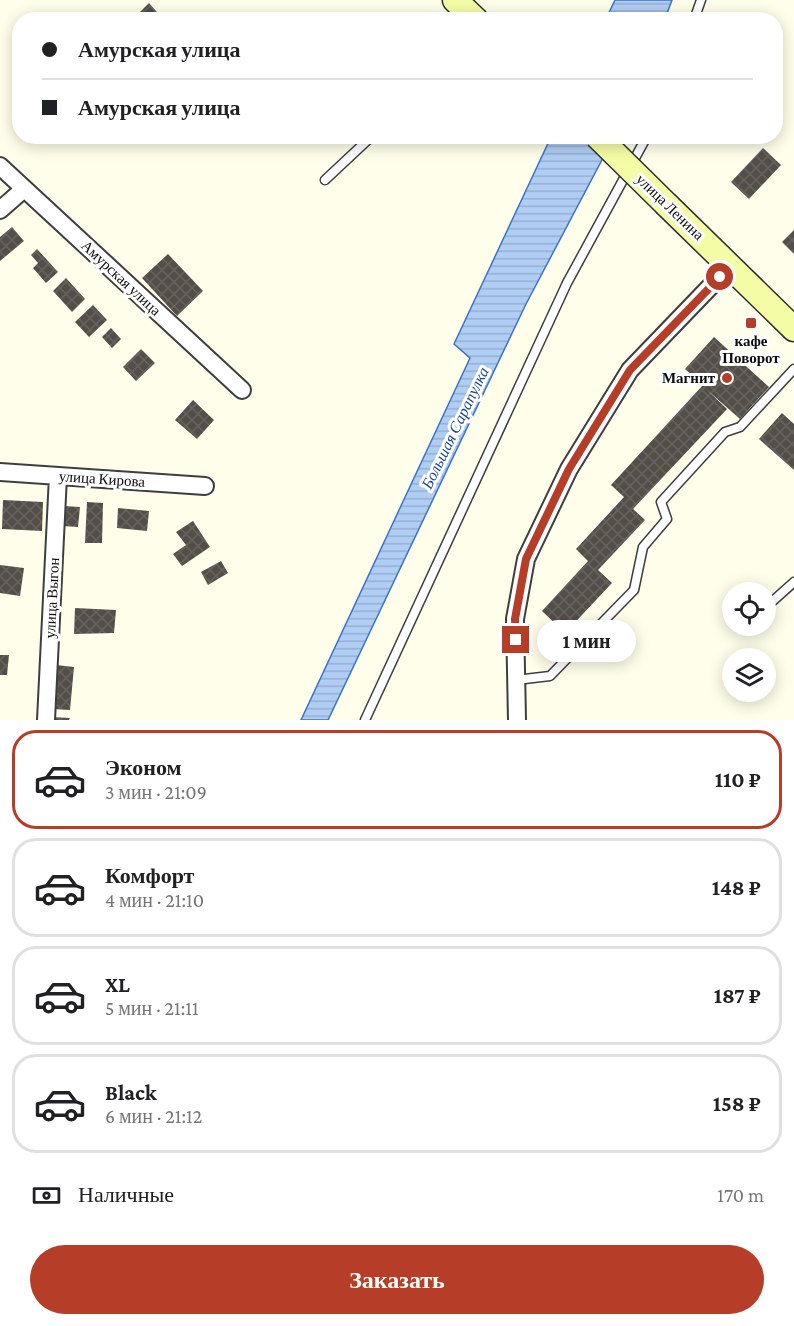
<!DOCTYPE html>
<html lang="ru">
<head>
<meta charset="utf-8">
<style>
  body { margin:0; font-family:"Crimson Pro",serif; background:#f2f2f2; color:#202124; height:100vh; display:flex; flex-direction:column; font-size:22px; white-space:nowrap }
  * { box-sizing:border-box; margin:0 }
  p { font-size:20px; color:#757577 }
  .icon { flex:none; width:33px; height:33px; fill:none; stroke:currentColor; stroke-width:2; stroke-linecap:round; stroke-linejoin:round }
  .map { position:relative; height:720px; overflow:hidden }
  .details { display:flex; flex-direction:column; background:#fff; flex:1 }
  .details>* { flex:none }
  .top-card { position:absolute; left:12px; top:12px; width:771px; height:132px; border-radius:24px; box-shadow:0 3px 15px #0003; display:grid; align-content:center; height:132px; padding:0 30px; background:#fff }
  .buttons { position:absolute; left:722px; top:582px; display:grid; gap:12px }
  .buttons a { display:grid; place-items:center; width:54px; height:54px; border-radius:50%; background:#fff; box-shadow:0 3px 15px #0003; font-size:30px }
  .end { position:absolute; width:27px; height:27px; margin:-14px; border:8px solid #b63d28; background:#fff; box-shadow:0 0 0 3px #fff }
  .from { border-radius:50% }
  .bubble { position:absolute; height:42px; border-radius:21px; background:#fff; box-shadow:0 3px 15px #0003; font-size:20px; font-weight:700; line-height:42px; text-align:center }
  .top-card b { display:flex; align-items:center; gap:21px; height:57px; font-size:22px }
  .top-card b+b { border-top:2px solid #e0e0e0 }
  .top-card i { width:15px; height:15px; background:#202124 }
  ul { padding:10px 0 0; list-style:none }
  li { display:flex; align-items:center; gap:18px; height:99px; margin:0 12px 9px; padding:0 18px; border:3px solid #e0e0e0; border-radius:24px }
  li div { flex:1 }
  li b { display:block; font-size:22px }
  li em { font-style:normal; font-weight:700 }
  li.active { border-color:#b63d28 }
  li>.icon { width:54px; height:54px; stroke-width:1.5 }
  .pay { display:flex; align-items:center; gap:15px; height:66px; padding:0 30px; font-size:22px }
  .pay p { margin-inline-start:auto }
  .action { display:flex; gap:12px; margin-top:auto; padding:12px 30px }
  .action a { flex:1; height:69px; border-radius:36px; background:#b63d28; color:#fff; font-size:24px; font-weight:700; line-height:69px; text-align:center }
  .map>svg:first-child { display:block }
  .water { fill:url(#water-rules); stroke:#3a73c8; stroke-width:1.5 }
  .building { fill:url(#building-cross-hatch) }
  .lines { fill:none; stroke-linecap:round; stroke-linejoin:round }
  .lane-casing { stroke:#3e3e3e; stroke-width:11 }
  .street-casing { stroke:#3e3e3e; stroke-width:20 }
  .secondary-casing { stroke:#2d2d2d; stroke-width:27 }
  .lane { stroke:#fff; stroke-width:8 }
  .street { stroke:#fff; stroke-width:16 }
  .secondary { stroke:#f5fca6; stroke-width:24 }
  .secondary-bridge-casing { stroke:#2d2d2d; stroke-width:27; stroke-linecap:butt }
  .secondary-bridge { stroke:#f5fca6; stroke-width:24 }
  .route { stroke:#b63d28; stroke-width:8 }
  .poi-dot { fill:#b63d28; stroke:#fff; stroke-width:2 }
  .labels { text-anchor:middle; dominant-baseline:central; stroke-width:6; stroke-linejoin:round; paint-order:stroke }
  .street-label { font-size:15px; fill:#0b0b0b; stroke:#fff }
  .poi-label { font-size:15px; font-weight:bold; fill:#0b0b0b; stroke:#fff }
  .water-label { font-size:16px; font-style:italic; fill:#194898; stroke:#fff }
</style>
</head>
<body>
<div class="map">
<svg width="794" height="720" viewBox="0 0 794 720">
  <defs>
    <pattern id="water-rules" width="6" height="5" patternUnits="userSpaceOnUse" patternTransform="scale(1.5)"><rect width="6" height="5" fill="#b0cdf4"/><path d="M0 2.5h6" fill="none" stroke="#96afd0"/></pattern>
    <pattern id="building-cross-hatch" width="8" height="8" patternUnits="userSpaceOnUse" patternTransform="scale(1.5)"><rect width="8" height="8" fill="#534e48"/><path d="M0 0l8 8M0 8l8-8" fill="none" stroke="#67635e"/></pattern>
  </defs>
  <rect width="100%" height="100%" fill="#fefeea"/>
  <path class="water" d="M615,0H672L665,19H606Z
    M551,137H614L526,304L328,720H301L470,358L454,344Z"/>
  <path class="building" d="M149,3L164,20H132Z
    M401,12L408,20H393Z
    M763,148L781,165L749,199L731,182Z
    M12,227L24,241L0,261V237Z
    M794,230V254L782,242Z
    M37,249L58,272L46,283L33,268L38,263L31,255Z
    M168,254L203,291L177,316L142,278Z
    M66,278L85,299L72,312L53,291Z
    M93,305L107,320L89,337L75,322Z
    M111,328L121,339L112,348L102,337Z
    M714,337L769,387L740,419L706,389L727,409L633,509L645,520L598,570L612,583L565,633L542,611L588,561L576,549L624,497L611,485L703,385L685,369Z
    M141,349L155,363L136,381L123,367Z
    M193,400L214,420L197,439L175,420Z
    M782,413L794,424V470L759,439Z
    M3,500L43,502L42,531L2,529Z
    M87,502L103,503L102,543H85Z
    M64,506L80,507L78,527L62,526Z
    M118,508L149,511L147,531L117,528Z
    M193,521L210,547L182,566L173,554L186,545L176,532Z
    M221,561L228,573L208,585L201,572Z
    M0,565L24,568L20,596L0,593Z
    M75,608L116,610L114,633L74,634Z
    M0,655H9L7,675H0Z
    M56,665L74,667L70,710L52,709Z
    M52,717L70,718L69,720H52Z"/>
  <g class="lines">
    <defs>
      <path id="lane" d="M694,20L701,0
        M325,180L372,136
        M765,608L794,582
        M516,680L550,676L634,590L643,547L667,519L661,502L725,432L740,427L794,369
        M365,720L567,283L647,136"/>
      <path id="street" d="M0,166L242,390
        M0,210L24,189
        M0,472L205,486
        M46,720L58,476
        M517,720L515,619L526,559L569,469L630,370L730,266"/>
      <path id="secondary" d="M455,0L476,20
        M667,205L794,329"/>
    </defs>
    <use href="#lane" class="lane-casing"/>
    <use href="#street" class="street-casing"/>
    <use href="#secondary" class="secondary-casing"/>
    <use href="#lane" class="lane"/>
    <use href="#street" class="street"/>
    <use href="#secondary" class="secondary"/>
    <defs>
      <path id="secondary-bridge" d="M597,136L667,205"/>
    </defs>
    <use href="#secondary-bridge" class="secondary-bridge-casing"/>
    <use href="#secondary-bridge" class="secondary-bridge"/>
  </g>
  <g class="lines">
    <path class="route" d="M516,640L515,619L526,559L569,469L630,370L720,277"/>
  </g>
  <g class="poi-dot">
    <rect x="745" y="317" width="12" height="12" rx="3"/>
    <circle cx="727" cy="378" r="6"/>
  </g>
  <g class="labels">
    <g class="street-label">
      <text transform="translate(670 207) rotate(44)">улица Ленина</text>
      <text transform="translate(121 278) rotate(43)">Амурская улица</text>
      <text transform="translate(102 479) rotate(4)">улица Кирова</text>
      <text transform="translate(52 598) rotate(-87)">улица Выгон</text>
    </g>
    <g class="poi-label">
      <text x="751" y="341">кафе<tspan x="751" dy="17">Поворот</tspan></text>
      <text x="715" y="378" text-anchor="end">Магнит</text>
    </g>
    <g class="water-label">
      <text transform="translate(455 428) rotate(-64)">Большая Сарапулка</text>
    </g>
  </g>
</svg>
<div class="buttons">
<a><svg class="icon" aria-label="locate" viewBox="0 0 24 24"><circle cx="12" cy="12" r="6"/><path d="M12 2v4M12 18v4M2 12h4M18 12h4"/></svg></a>
<a><svg class="icon" aria-label="layers" viewBox="0 0 24 24"><path d="M12 4l9 5-9 5-9-5zM3 14l9 5 9-5"/></svg></a>
</div>
<i class="end from" style="left:720px;top:277px"></i>
<i class="end" style="left:516px;top:640px"></i>
<div class="bubble" style="left:537px;top:620px;width:99px">1 мин</div>
<div class="top-card">
<b><i class="from"></i>Амурская улица</b>
<b><i></i>Амурская улица</b>
</div>
</div>
<section class="details">
<ul>
<li class="active"><svg class="icon" aria-label="car" viewBox="0 0 24 24"><path d="M5 17H2v-5l4-1 3-4h7l3 4 3 1v5h-3M9 17h6M6 11h13"/><circle cx="7" cy="17" r="2"/><circle cx="17" cy="17" r="2"/></svg><div><b>Эконом</b><p>3 мин · 21:09</p></div><em>110 ₽</em></li>
<li><svg class="icon" aria-label="car" viewBox="0 0 24 24"><path d="M5 17H2v-5l4-1 3-4h7l3 4 3 1v5h-3M9 17h6M6 11h13"/><circle cx="7" cy="17" r="2"/><circle cx="17" cy="17" r="2"/></svg><div><b>Комфорт</b><p>4 мин · 21:10</p></div><em>148 ₽</em></li>
<li><svg class="icon" aria-label="car" viewBox="0 0 24 24"><path d="M5 17H2v-5l4-1 3-4h7l3 4 3 1v5h-3M9 17h6M6 11h13"/><circle cx="7" cy="17" r="2"/><circle cx="17" cy="17" r="2"/></svg><div><b>XL</b><p>5 мин · 21:11</p></div><em>187 ₽</em></li>
<li><svg class="icon" aria-label="car" viewBox="0 0 24 24"><path d="M5 17H2v-5l4-1 3-4h7l3 4 3 1v5h-3M9 17h6M6 11h13"/><circle cx="7" cy="17" r="2"/><circle cx="17" cy="17" r="2"/></svg><div><b>Black</b><p>6 мин · 21:12</p></div><em>158 ₽</em></li>
</ul>
<div class="pay"><svg class="icon" aria-label="cash" viewBox="0 0 24 24"><path d="M3 7h18v10H3z"/><circle cx="12" cy="12" r="2"/></svg>Наличные<p>170 m</p></div>
<div class="action"><a>Заказать</a></div>
</section>
</body>
</html>
